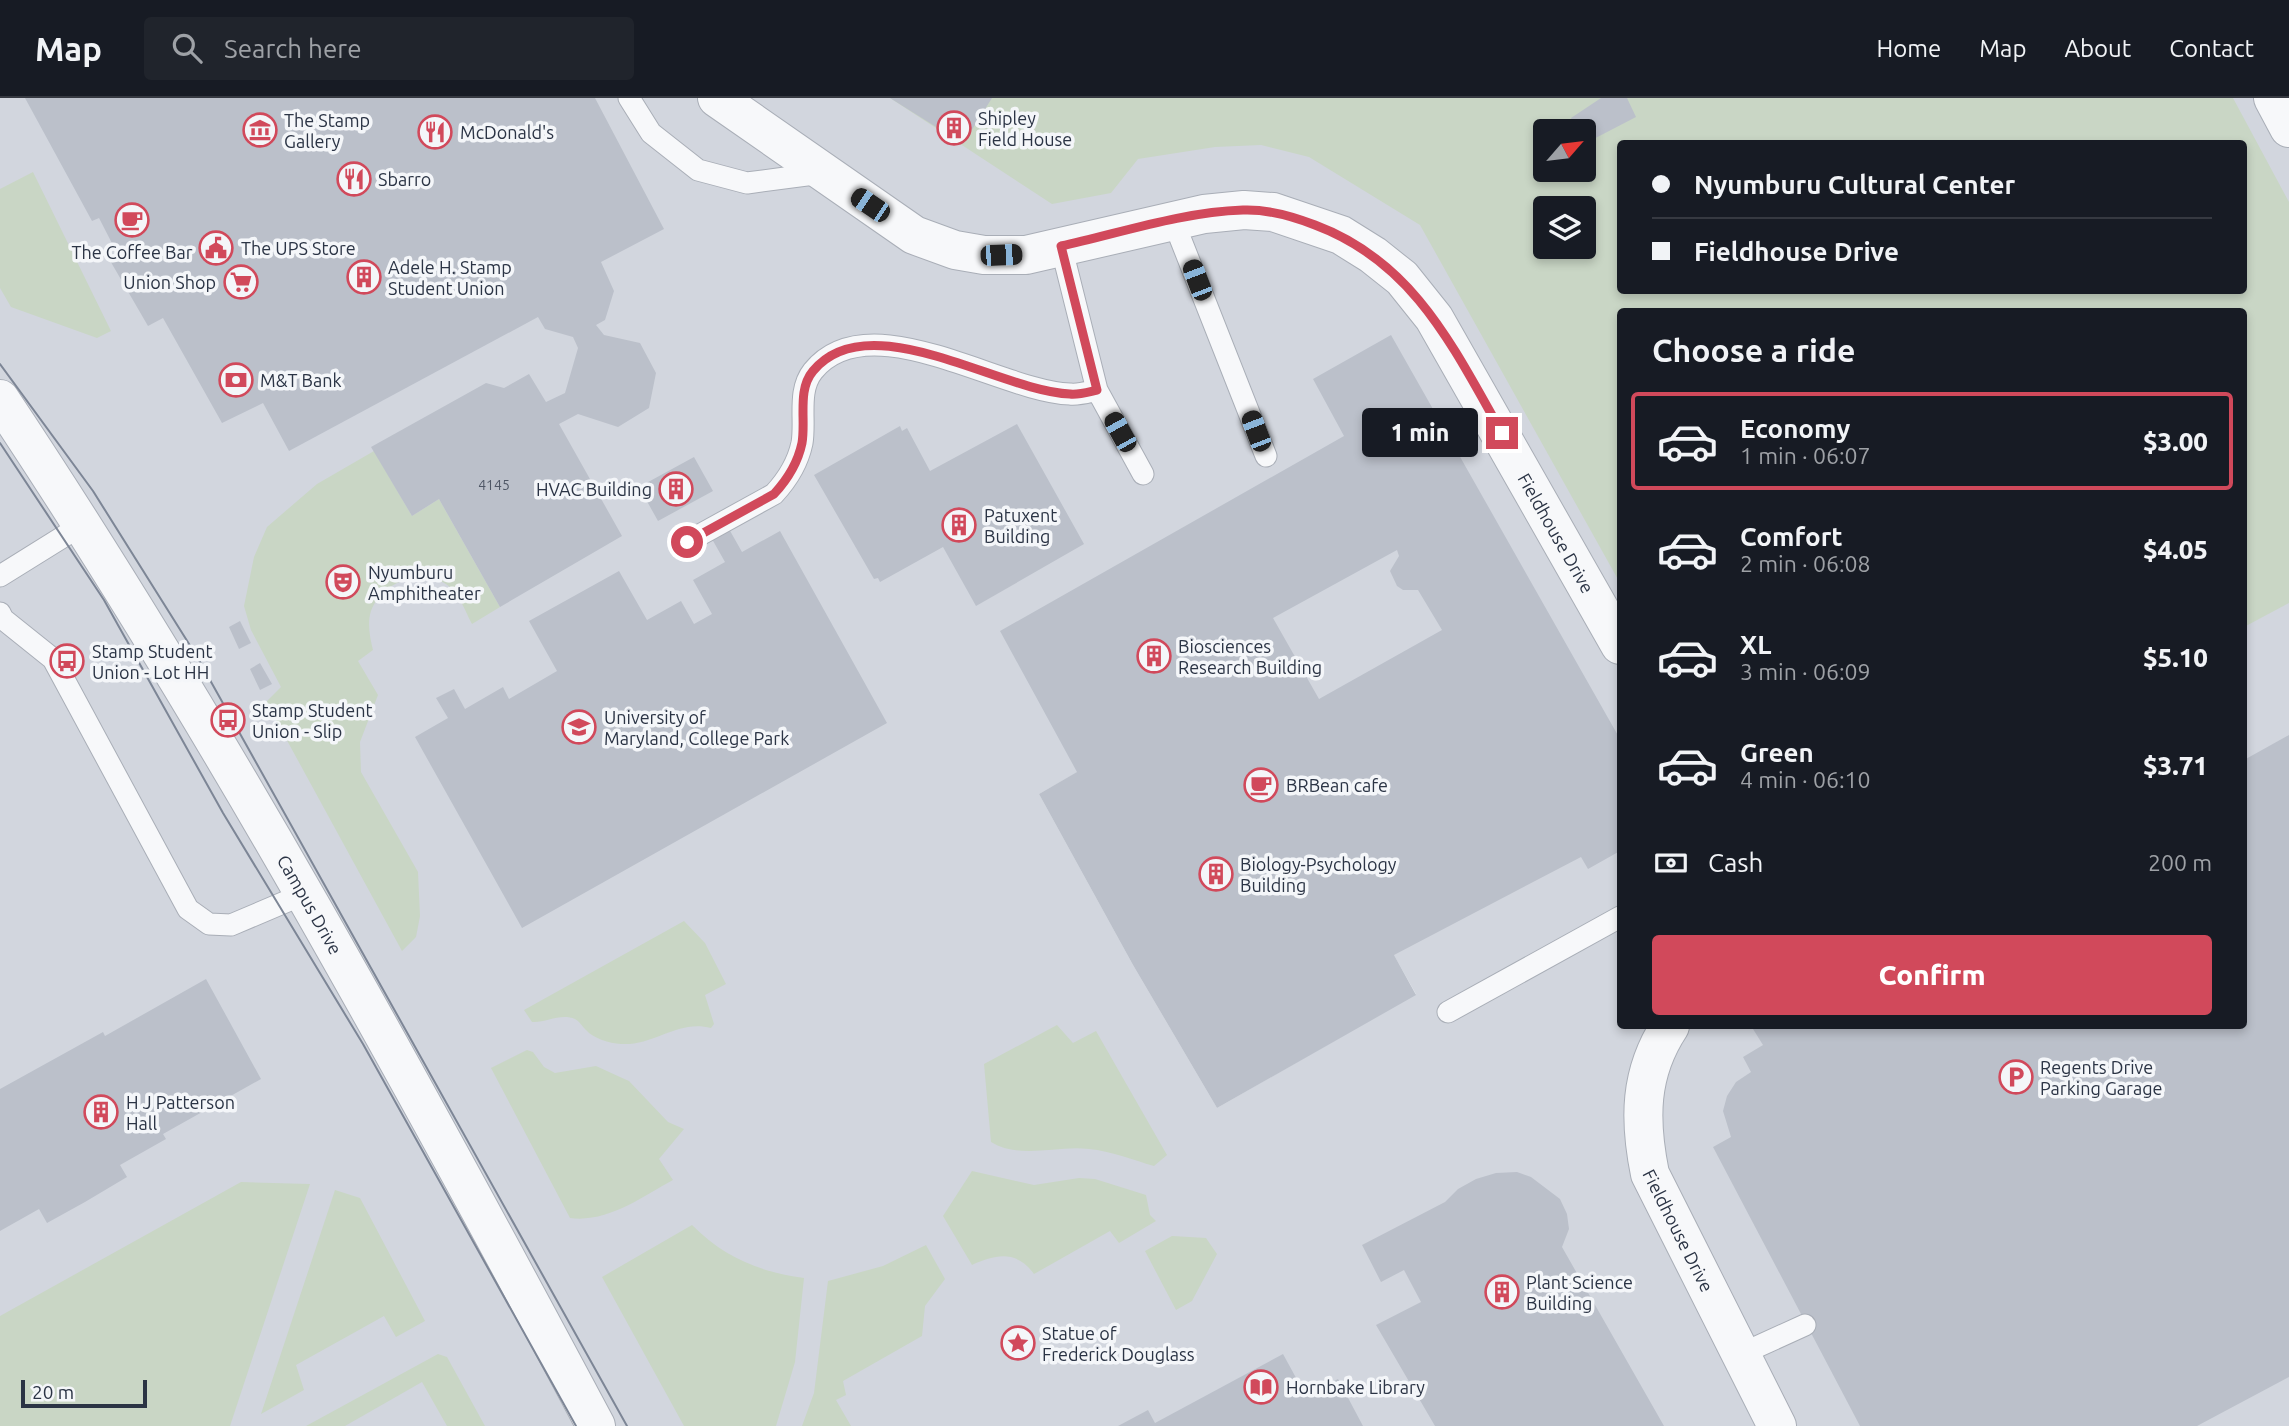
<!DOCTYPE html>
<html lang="en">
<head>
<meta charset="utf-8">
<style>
  body { margin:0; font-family:Ubuntu,sans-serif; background:#20242c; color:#f1f3f6; height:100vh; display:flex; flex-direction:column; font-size:26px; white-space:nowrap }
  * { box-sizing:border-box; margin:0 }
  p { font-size:23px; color:#9ea1a6 }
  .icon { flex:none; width:38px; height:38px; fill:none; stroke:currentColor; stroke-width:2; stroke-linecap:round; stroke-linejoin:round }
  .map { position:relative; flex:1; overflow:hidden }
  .sheet { position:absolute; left:1617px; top:210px; width:630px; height:721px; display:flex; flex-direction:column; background:#171b24; border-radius:7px; box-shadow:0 4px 10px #0003 }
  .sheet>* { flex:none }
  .guide { position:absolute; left:1617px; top:42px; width:630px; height:154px; border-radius:7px; box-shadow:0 4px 10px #0003; display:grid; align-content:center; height:154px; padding:0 35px; background:#171b24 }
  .needle { width:46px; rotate:62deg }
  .fabs { position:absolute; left:1533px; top:21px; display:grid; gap:14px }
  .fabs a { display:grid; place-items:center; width:63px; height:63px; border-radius:7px; background:#171b24; box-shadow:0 4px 10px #0003; font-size:35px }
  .scale { position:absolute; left:21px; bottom:18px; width:126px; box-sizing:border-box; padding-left:7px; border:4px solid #2b3445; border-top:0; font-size:19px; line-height:24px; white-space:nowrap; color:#2b3445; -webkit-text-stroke:5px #f4f6f9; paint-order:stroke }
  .end { position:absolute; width:32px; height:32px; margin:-16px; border:9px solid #d1495b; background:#fff; box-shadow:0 0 0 4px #fff }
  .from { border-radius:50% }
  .bubble { position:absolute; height:49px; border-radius:7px; background:#171b24; box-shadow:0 4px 10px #0003; font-size:23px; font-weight:800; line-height:49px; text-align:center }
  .car { position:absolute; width:21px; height:42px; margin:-21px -10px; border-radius:9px; box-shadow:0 0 5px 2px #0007; background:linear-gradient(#222 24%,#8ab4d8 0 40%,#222 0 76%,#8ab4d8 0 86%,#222 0) }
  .guide b { display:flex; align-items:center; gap:24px; height:66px; font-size:26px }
  .guide b+b { border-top:2px solid #363941 }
  .guide i { width:18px; height:18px; background:#f1f3f6 }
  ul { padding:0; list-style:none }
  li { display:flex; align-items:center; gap:21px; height:98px; margin:0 14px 10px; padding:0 21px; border:4px solid transparent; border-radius:7px }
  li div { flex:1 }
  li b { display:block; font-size:26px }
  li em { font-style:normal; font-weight:800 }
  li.current { border-color:#d1495b }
  li>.icon { width:63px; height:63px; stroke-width:1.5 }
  h2 { padding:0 35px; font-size:32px; line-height:84px }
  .pay { display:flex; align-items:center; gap:18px; height:77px; padding:0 35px; font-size:26px }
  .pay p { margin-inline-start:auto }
  .action { display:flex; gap:14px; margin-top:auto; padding:14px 35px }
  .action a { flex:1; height:80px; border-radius:7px; background:#d1495b; color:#fff; font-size:28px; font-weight:800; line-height:80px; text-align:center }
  header { display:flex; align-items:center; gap:42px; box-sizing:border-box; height:98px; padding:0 35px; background:#171b24; border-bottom:2px solid #363941 }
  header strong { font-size:33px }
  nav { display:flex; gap:38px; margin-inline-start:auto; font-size:24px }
  .search { width:490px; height:63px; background:#20242c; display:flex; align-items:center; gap:18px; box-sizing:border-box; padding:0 24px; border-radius:7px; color:#9ea1a6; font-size:26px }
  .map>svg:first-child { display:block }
  .built { fill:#d2d6de; fill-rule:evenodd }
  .green { fill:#c9d6c5; fill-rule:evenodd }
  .building { fill:#bbc0ca; fill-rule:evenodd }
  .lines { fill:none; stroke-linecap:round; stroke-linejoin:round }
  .service-casing { stroke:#a9aeb7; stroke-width:23 }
  .minor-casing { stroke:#a9aeb7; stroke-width:40 }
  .tertiary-casing { stroke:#a9aeb7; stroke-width:40 }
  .service { stroke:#f7f8fa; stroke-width:21 }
  .minor { stroke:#f7f8fa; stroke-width:38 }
  .tertiary { stroke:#f7f8fa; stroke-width:38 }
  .tram { stroke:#7d8696; stroke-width:2 }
  .route { stroke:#d1495b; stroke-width:9 }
  .labels { text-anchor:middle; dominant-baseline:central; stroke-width:7; stroke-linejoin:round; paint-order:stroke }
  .number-label { font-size:14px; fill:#4f5766 }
  .poi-label { font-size:18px; fill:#2b3445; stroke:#f4f6f9; text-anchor:start }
  .street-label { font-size:18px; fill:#2b3445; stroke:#f4f6f9 }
</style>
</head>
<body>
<header>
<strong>Map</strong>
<div class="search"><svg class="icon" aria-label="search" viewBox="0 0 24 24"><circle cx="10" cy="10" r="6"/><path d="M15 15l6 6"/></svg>Search here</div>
<nav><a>Home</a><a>Map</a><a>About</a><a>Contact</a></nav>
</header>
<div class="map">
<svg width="2289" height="1328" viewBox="0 0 2289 1328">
  <rect width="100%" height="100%" fill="#e4e7ec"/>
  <path class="built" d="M0,0H2289V1328H0ZM1545,33H1584V72H1545ZM1620,46H2244V192H1620ZM1545,110H1584V149H1545ZM1620,214H2244V928H1620ZM1238,583L1416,896L1217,1010L1133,867L1039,696Z"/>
  <path class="green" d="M890,0H2233L2289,104V505L2244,529V214H1620V485L1420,127L1309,59L1261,47L1215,49L1138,61L1111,95L1052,106ZM1545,33H1584V72H1545ZM1620,46H2244V192H1620ZM1545,110H1584V149H1545Z
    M33,74L111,233L97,240L11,209L0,190V91Z
    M374,353L412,418L439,401L500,509L472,526C464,511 458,490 440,483C413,472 381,487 371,513C367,525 370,540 373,552L358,563L378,597L360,644L361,674L418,774L420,818L416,839L402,853L266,604L281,589L251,532L244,508L254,459L267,429L317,386Z
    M684,823L705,845L726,886L705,897L714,926L711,930C678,921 654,948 621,946C609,945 594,941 586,932C582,928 579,923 575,921C560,915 546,925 532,924L524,912Z
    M1057,927L1073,945L1096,933L1167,1057L1154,1068C1133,1062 1111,1053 1089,1051C1056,1047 1021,1062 991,1044L984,966Z
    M527,952L533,954L544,969L555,975L596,968L620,979L629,983L668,1024L684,1031L659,1061L673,1082C642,1099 607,1125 570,1120L491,970Z
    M972,1073L1034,1087L1079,1080L1095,1081L1146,1097L1150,1117L1156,1123L1119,1145L1110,1133L1034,1176C1017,1152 996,1156 972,1167L943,1118Z
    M241,1084L310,1086L230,1328H0V1218Z
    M335,1092L360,1100L425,1223L396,1239L384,1218L296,1267L304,1292L261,1316Z
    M692,1127C724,1159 759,1174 804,1180L795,1264L776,1328H684L602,1179Z
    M1172,1138L1206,1140L1217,1156L1192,1203L1176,1212L1145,1153Z
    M926,1147L945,1181L925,1208L922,1238L843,1283L846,1297L836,1302L851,1328H802L814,1295L828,1183L883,1168Z
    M438,1256L447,1259L485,1328H447L422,1284L345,1328H306Z"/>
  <path class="building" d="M25,0H595L664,131L601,164L614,193L605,222L596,227L604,237L640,245L656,275L649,310L618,329L578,316L559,326L622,438L500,509L439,401L412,418L371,349L486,285L504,290L529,276L546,304L565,295L578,250L573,239L545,231L538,219L289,353L263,305L222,325L163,220L148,228L112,166L109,159L117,155L99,120L92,123Z
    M890,0H992L963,46Z
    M1601,0H1627L1636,19L1584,46V33H1577L1571,20Z
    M1391,237L1620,641V753L1588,771L1581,759L1394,857L1416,897L1217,1010L1133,867L1039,696L1077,674L1000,533L1344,338L1313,281ZM1397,452L1399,458L1390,473L1397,488L1403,492H1418L1442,532L1319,601L1273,520Z
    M1017,326L1084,446L976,508L943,449L880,484L878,480L874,481L814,377L900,328L902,333L907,330L930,373Z
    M694,359L713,393L658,423L639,389Z
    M729,431L742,454L780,433L887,625L522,830L415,639L448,620L436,600L454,591L465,611L503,589L509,601L557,573L529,523L619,473L647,522L681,503L694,526L712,516L693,482L725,464L712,441Z
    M240,523L251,545L239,551L229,529Z
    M260,565L272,586L260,592L250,571Z
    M2289,637V1279L2197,1328H1860L1713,1049L1731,1039L1723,1013L1727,998L1736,984L1751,974L1743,959L1763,947L1753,931L1759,928H2244V662Z
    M206,881L261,981L163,1036L166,1041L120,1067L127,1079L85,1104L47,1125L39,1111L0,1133V991L103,934L105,938Z
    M1517,1074L1531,1079L1560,1101L1567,1116L1569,1131L1562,1149L1664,1328H1435L1376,1227L1421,1204L1404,1172L1381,1184L1362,1147L1445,1104L1458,1091L1476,1081L1496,1075Z
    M1283,1256L1306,1298L1338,1281L1363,1328H1118L1148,1312L1155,1325Z"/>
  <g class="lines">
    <defs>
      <path id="service" d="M629,0L651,35L698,72L747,85L822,75
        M1173,122L1266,358
        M1061,148L1097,292L1143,376
        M687,444L774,396C787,382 798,364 802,345C806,322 797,293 813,273C869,204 1001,294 1070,296C1079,297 1088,294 1097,292
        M0,478L82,427
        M0,515L3,521L53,561L188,811L209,826L231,827L304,796
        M1448,914L1620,819
        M1739,1257L1805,1227"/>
      <g id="minor">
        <path id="s1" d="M717,0L914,137L955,152L984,157H1026L1204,116L1244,112L1273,114L1341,137L1373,157L1402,180L1434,220L1620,547"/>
        <path d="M2273,0L2289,30"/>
        <path id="s2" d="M1670,928C1639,975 1639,1022 1650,1076L1777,1328"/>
      </g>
      <g id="tertiary">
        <path id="s3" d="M0,301C219,630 410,979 596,1328"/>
      </g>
    </defs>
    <use href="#service" class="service-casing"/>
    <use href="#minor" class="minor-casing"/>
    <use href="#tertiary" class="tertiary-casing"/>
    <use href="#service" class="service"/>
    <use href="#minor" class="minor"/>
    <use href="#tertiary" class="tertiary"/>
    <path class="tram" d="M0,266L93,393L196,557L627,1328
      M0,345L104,502L223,715L363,946L576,1328"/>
  </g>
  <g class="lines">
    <path class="route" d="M687,444L774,396C787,382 798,364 802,345C806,322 797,292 813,273C869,205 1001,294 1070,296C1079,297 1088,294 1097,292L1061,148C1120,135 1182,114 1243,112C1268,111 1292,118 1315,127C1414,164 1453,249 1502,335"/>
  </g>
  <defs>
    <symbol id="building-ring" viewBox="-11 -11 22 22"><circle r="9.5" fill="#f4f6f9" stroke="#d1495b" stroke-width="1.5"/><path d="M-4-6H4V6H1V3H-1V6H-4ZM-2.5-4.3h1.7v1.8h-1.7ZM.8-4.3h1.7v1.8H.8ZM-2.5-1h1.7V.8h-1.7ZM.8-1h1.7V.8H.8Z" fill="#d1495b"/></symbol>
    <symbol id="museum-ring" viewBox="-11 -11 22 22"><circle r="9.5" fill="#f4f6f9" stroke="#d1495b" stroke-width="1.5"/><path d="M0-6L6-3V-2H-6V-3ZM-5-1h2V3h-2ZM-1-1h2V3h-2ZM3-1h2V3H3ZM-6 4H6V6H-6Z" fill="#d1495b"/></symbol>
    <symbol id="restaurant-ring" viewBox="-11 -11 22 22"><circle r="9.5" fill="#f4f6f9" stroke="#d1495b" stroke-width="1.5"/><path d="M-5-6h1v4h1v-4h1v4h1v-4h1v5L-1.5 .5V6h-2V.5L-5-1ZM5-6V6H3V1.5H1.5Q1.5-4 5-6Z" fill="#d1495b"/></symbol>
    <symbol id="cafe-ring" viewBox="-11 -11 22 22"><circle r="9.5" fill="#f4f6f9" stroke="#d1495b" stroke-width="1.5"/><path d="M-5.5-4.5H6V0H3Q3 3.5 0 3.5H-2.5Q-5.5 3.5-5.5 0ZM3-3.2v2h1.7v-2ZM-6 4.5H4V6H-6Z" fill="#d1495b"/></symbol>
    <symbol id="civic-ring" viewBox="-11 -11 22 22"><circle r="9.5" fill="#f4f6f9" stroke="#d1495b" stroke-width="1.5"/><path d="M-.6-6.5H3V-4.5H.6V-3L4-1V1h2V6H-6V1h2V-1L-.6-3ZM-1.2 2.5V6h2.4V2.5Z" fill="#d1495b"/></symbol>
    <symbol id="supermarket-ring" viewBox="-11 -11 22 22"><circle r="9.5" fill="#f4f6f9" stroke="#d1495b" stroke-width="1.5"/><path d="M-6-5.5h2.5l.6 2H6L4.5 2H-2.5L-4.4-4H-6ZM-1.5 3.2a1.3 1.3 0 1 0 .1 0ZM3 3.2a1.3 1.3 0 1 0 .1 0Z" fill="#d1495b"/></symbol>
    <symbol id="bank-ring" viewBox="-11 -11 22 22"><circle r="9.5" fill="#f4f6f9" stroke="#d1495b" stroke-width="1.5"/><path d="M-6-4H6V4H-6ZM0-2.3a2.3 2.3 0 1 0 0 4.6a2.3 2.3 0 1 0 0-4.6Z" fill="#d1495b"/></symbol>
    <symbol id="theatre-ring" viewBox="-11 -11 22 22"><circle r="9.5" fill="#f4f6f9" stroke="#d1495b" stroke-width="1.5"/><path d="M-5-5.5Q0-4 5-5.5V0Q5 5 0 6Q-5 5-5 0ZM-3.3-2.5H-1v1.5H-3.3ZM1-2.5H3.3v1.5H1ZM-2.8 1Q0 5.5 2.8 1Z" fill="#d1495b"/></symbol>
    <symbol id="bus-ring" viewBox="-11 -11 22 22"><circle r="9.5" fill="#f4f6f9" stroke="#d1495b" stroke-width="1.5"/><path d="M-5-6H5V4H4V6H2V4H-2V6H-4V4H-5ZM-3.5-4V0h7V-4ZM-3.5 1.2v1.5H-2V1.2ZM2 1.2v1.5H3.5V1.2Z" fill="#d1495b"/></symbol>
    <symbol id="university-ring" viewBox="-11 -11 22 22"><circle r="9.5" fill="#f4f6f9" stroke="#d1495b" stroke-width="1.5"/><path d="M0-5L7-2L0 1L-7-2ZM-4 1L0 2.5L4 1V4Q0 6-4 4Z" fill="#d1495b"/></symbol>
    <symbol id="parking-ring" viewBox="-11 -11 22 22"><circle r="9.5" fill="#f4f6f9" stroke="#d1495b" stroke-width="1.5"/><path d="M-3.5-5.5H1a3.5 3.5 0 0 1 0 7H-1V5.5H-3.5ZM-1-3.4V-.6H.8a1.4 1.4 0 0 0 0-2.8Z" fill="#d1495b"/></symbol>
    <symbol id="sight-ring" viewBox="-11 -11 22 22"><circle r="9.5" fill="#f4f6f9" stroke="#d1495b" stroke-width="1.5"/><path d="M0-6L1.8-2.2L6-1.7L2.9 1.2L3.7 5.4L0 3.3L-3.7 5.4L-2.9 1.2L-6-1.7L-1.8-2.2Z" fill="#d1495b"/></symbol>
    <symbol id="library-ring" viewBox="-11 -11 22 22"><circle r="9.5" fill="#f4f6f9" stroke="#d1495b" stroke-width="1.5"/><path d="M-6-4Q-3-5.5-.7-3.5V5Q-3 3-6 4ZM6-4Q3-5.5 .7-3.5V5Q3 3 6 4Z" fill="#d1495b"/></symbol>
  </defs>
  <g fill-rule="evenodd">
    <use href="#building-ring" x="935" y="11" width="38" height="38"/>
    <use href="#museum-ring" x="241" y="13" width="38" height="38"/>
    <use href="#restaurant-ring" x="416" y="15" width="38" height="38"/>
    <use href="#restaurant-ring" x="335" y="62" width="38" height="38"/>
    <use href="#cafe-ring" x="113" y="103" width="38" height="38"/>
    <use href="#civic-ring" x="197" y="131" width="38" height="38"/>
    <use href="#building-ring" x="345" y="160" width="38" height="38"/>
    <use href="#supermarket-ring" x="222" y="165" width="38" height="38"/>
    <use href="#bank-ring" x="217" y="263" width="38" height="38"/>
    <use href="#building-ring" x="657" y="372" width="38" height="38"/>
    <use href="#building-ring" x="940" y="408" width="38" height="38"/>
    <use href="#theatre-ring" x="324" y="465" width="38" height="38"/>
    <use href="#building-ring" x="1135" y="539" width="38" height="38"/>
    <use href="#bus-ring" x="48" y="544" width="38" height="38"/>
    <use href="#bus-ring" x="209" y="603" width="38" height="38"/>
    <use href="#university-ring" x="560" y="610" width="38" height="38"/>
    <use href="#cafe-ring" x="1242" y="668" width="38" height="38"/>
    <use href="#building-ring" x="1197" y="757" width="38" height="38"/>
    <use href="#parking-ring" x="1997" y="960" width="38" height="38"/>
    <use href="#building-ring" x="82" y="995" width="38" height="38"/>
    <use href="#building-ring" x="1483" y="1175" width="38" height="38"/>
    <use href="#sight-ring" x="999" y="1226" width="38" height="38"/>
    <use href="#library-ring" x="1242" y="1270" width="38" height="38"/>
  </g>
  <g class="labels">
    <g class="number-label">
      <text x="494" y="387">4145</text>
    </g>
    <g class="poi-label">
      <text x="978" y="20">Shipley<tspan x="978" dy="21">Field House</tspan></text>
      <text x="284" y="22">The Stamp<tspan x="284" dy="21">Gallery</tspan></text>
      <text x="460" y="34">McDonald's</text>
      <text x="378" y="81">Sbarro</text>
      <text x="241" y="150">The UPS Store</text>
      <text x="132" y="154" text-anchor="middle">The Coffee Bar</text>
      <text x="388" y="169">Adele H. Stamp<tspan x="388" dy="21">Student Union</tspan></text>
      <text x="216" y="184" text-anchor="end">Union Shop</text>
      <text x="260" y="282">M&amp;T Bank</text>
      <text x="652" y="391" text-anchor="end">HVAC Building</text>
      <text x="984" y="417">Patuxent<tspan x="984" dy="21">Building</tspan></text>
      <text x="368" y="474">Nyumburu<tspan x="368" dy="21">Amphitheater</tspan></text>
      <text x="1178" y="548">Biosciences<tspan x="1178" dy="21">Research Building</tspan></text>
      <text x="92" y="553">Stamp Student<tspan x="92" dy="21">Union - Lot HH</tspan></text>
      <text x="252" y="612">Stamp Student<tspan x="252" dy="21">Union - Slip</tspan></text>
      <text x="604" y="619">University of<tspan x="604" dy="21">Maryland, College Park</tspan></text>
      <text x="1286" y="687">BRBean cafe</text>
      <text x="1240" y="766">Biology-Psychology<tspan x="1240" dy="21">Building</tspan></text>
      <text x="2040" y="969">Regents Drive<tspan x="2040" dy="21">Parking Garage</tspan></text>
      <text x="126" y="1004">H J Patterson<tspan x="126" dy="21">Hall</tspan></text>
      <text x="1526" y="1184">Plant Science<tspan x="1526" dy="21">Building</tspan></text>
      <text x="1042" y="1235">Statue of<tspan x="1042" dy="21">Frederick Douglass</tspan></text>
      <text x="1286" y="1289">Hornbake Library</text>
    </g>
    <g class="street-label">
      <text stroke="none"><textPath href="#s1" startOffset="1052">Fieldhouse Drive</textPath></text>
      <text stroke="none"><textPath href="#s3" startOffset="593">Campus Drive</textPath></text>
      <text stroke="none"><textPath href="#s2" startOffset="217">Fieldhouse Drive</textPath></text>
    </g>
  </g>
</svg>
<div class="fabs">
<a><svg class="needle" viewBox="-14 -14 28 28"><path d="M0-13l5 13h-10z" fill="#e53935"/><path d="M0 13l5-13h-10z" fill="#9ea1a6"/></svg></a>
<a><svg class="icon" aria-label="layers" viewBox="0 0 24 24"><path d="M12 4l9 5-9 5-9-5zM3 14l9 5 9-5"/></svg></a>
</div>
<div class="scale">20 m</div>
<i class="end from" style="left:687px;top:444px"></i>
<i class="end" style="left:1502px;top:335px"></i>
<div class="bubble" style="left:1362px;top:310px;width:116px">1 min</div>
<i class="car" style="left:870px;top:107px;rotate:304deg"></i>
<i class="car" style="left:1001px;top:157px;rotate:88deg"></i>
<i class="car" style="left:1197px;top:182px;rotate:339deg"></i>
<i class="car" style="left:1256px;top:333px;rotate:339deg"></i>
<i class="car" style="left:1120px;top:334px;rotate:331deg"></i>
<div class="guide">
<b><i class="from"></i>Nyumburu Cultural Center</b>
<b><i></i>Fieldhouse Drive</b>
</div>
<section class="sheet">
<h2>Choose a ride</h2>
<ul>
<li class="current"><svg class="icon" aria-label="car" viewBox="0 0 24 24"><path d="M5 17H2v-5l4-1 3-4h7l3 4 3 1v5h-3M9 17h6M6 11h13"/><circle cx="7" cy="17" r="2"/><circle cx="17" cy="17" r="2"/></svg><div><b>Economy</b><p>1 min · 06:07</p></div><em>$3.00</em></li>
<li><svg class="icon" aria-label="car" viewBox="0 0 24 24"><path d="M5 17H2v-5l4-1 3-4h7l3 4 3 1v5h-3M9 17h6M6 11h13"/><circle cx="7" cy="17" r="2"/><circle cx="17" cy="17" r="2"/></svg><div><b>Comfort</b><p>2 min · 06:08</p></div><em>$4.05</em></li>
<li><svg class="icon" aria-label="car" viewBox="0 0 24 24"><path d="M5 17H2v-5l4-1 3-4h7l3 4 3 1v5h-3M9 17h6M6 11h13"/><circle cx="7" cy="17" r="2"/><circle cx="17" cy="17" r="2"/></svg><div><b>XL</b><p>3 min · 06:09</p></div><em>$5.10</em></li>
<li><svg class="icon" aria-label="car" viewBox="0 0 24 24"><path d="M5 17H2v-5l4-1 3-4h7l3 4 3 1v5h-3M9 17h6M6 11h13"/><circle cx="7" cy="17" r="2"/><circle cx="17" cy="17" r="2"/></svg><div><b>Green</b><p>4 min · 06:10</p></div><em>$3.71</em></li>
</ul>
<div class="pay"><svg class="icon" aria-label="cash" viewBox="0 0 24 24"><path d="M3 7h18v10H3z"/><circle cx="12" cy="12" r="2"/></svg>Cash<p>200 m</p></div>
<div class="action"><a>Confirm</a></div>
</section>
</div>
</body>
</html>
